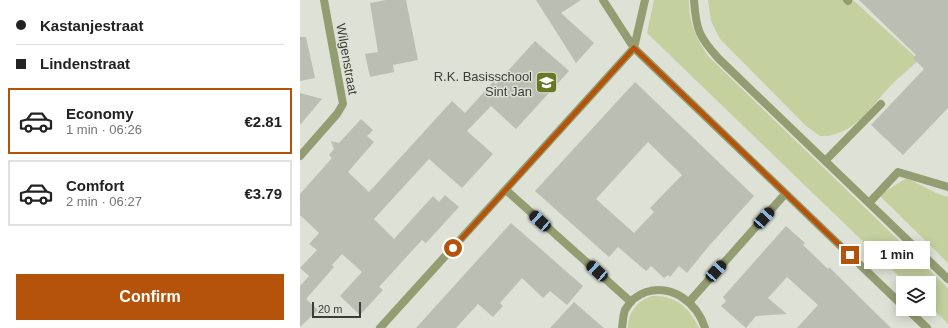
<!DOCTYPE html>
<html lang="en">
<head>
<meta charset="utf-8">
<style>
  body { margin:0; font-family:Helvetica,sans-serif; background:#f6f6f6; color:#222; height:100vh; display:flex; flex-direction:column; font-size:15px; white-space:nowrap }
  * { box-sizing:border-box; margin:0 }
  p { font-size:13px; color:#767676 }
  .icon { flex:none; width:22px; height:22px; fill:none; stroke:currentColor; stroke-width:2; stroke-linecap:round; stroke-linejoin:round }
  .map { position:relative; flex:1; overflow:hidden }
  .details { display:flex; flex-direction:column; background:#fff; width:300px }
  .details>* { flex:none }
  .banner { display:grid; align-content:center; height:88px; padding:0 16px; background:#fff }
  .controls { position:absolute; left:596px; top:276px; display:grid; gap:8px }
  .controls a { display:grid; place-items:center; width:40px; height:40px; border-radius:0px; background:#fff; box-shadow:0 2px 10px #0003; font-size:20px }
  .scale { position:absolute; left:12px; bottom:10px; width:49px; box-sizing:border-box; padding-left:4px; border:2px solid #3c3d39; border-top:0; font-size:11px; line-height:14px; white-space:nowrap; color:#3c3d39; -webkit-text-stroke:3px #dee1d5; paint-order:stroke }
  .end { position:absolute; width:18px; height:18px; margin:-9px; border:5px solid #b45309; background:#fff; box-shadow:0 0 0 2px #fff }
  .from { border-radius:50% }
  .bubble { position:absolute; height:28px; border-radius:0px; background:#fff; box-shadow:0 2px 10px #0003; font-size:13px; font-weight:700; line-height:28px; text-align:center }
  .car { position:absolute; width:12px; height:24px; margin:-12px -6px; border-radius:5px; box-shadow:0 0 3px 1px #0007; background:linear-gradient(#222 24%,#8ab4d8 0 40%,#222 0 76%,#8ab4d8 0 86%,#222 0) }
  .banner b { display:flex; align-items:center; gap:14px; height:38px; font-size:15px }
  .banner b+b { border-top:1px solid #e0e0e0 }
  .banner i { width:10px; height:10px; background:#222 }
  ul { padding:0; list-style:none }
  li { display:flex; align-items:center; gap:12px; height:66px; margin:0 8px 6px; padding:0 8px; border:2px solid #e0e0e0; border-radius:0px }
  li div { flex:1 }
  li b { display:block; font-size:15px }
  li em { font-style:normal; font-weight:700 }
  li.selected { border-color:#b45309 }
  li>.icon { width:36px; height:36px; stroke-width:1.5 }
  .action { display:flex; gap:8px; margin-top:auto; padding:8px 16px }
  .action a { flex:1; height:46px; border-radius:0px; background:#b45309; color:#fff; font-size:16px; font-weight:700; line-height:46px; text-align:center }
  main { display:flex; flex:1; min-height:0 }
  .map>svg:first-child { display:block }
  .green { fill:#c5d09f }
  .building { fill:#bbbfb3; fill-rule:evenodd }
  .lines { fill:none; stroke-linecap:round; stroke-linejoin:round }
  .lane { stroke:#939d72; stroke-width:8 }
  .street { stroke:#939d72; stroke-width:8 }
  .route { stroke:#b45309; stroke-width:5 }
  .labels { text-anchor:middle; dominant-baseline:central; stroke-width:3; stroke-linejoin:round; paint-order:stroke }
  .street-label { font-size:13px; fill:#3c3d39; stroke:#dee1d5 }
  .poi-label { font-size:13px; fill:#3c3d39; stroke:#dee1d5; text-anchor:end }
</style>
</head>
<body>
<main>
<section class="details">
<div class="banner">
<b><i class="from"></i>Kastanjestraat</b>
<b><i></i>Lindenstraat</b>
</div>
<ul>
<li class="selected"><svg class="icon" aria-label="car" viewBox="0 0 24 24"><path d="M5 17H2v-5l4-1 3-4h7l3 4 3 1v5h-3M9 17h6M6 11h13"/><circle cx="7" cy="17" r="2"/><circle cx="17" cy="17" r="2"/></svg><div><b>Economy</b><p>1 min · 06:26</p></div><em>€2.81</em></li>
<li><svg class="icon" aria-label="car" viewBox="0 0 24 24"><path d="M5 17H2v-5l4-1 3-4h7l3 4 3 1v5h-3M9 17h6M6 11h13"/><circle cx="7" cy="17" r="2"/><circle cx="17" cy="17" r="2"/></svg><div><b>Comfort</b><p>2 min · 06:27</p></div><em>€3.79</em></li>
</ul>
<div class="action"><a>Confirm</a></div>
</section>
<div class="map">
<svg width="648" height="328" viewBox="0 0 648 328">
  <rect width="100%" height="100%" fill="#dee1d5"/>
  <path class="green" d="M354,0H389C389,24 396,37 408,56L648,288V324L629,305V283H606L347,33Z
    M408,0H553L619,60C611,67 602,75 594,82C573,103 554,138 520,136L506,126L420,39L411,21Z
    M607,178L636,193L648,197V263L579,195Z
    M352,296C375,295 390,308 399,328H328C328,312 337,301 352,296Z"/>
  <path class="building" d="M86,0H106L118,60L93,65L94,72L70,77L65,54L78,52L70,3Z
    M236,0H281L261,13L294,43L276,63Z
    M559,0H648V108L603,155L571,125L624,69L613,58L616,55Z
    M0,37H6L15,78L0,81Z
    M235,41L269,71L216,129L191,106L167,131L193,154L162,188L129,159L74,219L94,239L133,196L139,202L145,195L159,207L126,243L122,240L110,253L79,287L83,290L60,315L40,296L62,272L42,254L32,265L34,267L6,299L18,310L0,327V286L9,276L0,268L17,250L9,244L19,233L0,215V194L32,158L29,155L34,149L31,141L39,143L61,119L73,130L67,136L74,142L48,172L69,192L152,101L165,113L193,82L196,84Z
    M335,82L454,196L408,247L387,273L379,266L370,277L368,275L364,278L351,266L346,271L318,247L309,257L235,191ZM348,142L382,175L350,208L354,212L334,233L296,199Z
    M0,93L22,99L0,125Z
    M211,223L283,286L267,305L250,291L243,298L222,278L200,303L203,306L193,317L178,304L156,328H116Z
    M486,226L505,243L503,245L528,269L529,267L591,328H497L518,305L487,277L468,298L487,314L456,316L446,328L421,306L426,301L423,297Z
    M274,302L290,316L304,328H250Z"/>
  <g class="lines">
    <path class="lane" d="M394,0C396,30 399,37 419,59L648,279
      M547,0L548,1
      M525,161L581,104
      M569,203L598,172L648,187"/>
    <path class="street" d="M303,0L334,48L603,306
      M0,156L37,114L43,104L24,0
      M206,190L331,302
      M389,302L485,194
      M607,309L627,328
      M80,328L334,48L345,0
      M322,328C323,322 323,315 325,310C330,301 337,295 346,292C373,284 397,303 405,328"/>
  </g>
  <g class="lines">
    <path class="route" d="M153,248L334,48L550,255"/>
  </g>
  <defs>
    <symbol id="school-square" viewBox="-11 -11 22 22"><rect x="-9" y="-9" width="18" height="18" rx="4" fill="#687724" stroke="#dee1d5"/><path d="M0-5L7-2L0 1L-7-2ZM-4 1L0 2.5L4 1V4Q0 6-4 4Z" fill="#fff"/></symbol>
  </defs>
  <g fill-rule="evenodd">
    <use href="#school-square" x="234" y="70" width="25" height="25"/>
  </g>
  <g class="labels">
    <g class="street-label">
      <text transform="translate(47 59) rotate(80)">Wilgenstraat</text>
    </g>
    <g class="poi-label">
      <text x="232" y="76">R.K. Basisschool<tspan x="232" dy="15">Sint Jan</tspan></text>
    </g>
  </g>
</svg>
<div class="controls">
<a><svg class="icon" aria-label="layers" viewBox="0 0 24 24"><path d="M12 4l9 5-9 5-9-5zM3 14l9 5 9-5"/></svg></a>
</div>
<div class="scale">20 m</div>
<i class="end from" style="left:153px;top:248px"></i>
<i class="end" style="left:550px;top:255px"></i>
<div class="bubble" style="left:564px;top:241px;width:66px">1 min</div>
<i class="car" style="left:464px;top:218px;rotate:42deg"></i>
<i class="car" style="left:240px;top:221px;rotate:312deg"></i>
<i class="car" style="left:297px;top:271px;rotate:312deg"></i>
<i class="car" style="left:416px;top:271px;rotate:42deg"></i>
</div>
</main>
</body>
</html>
